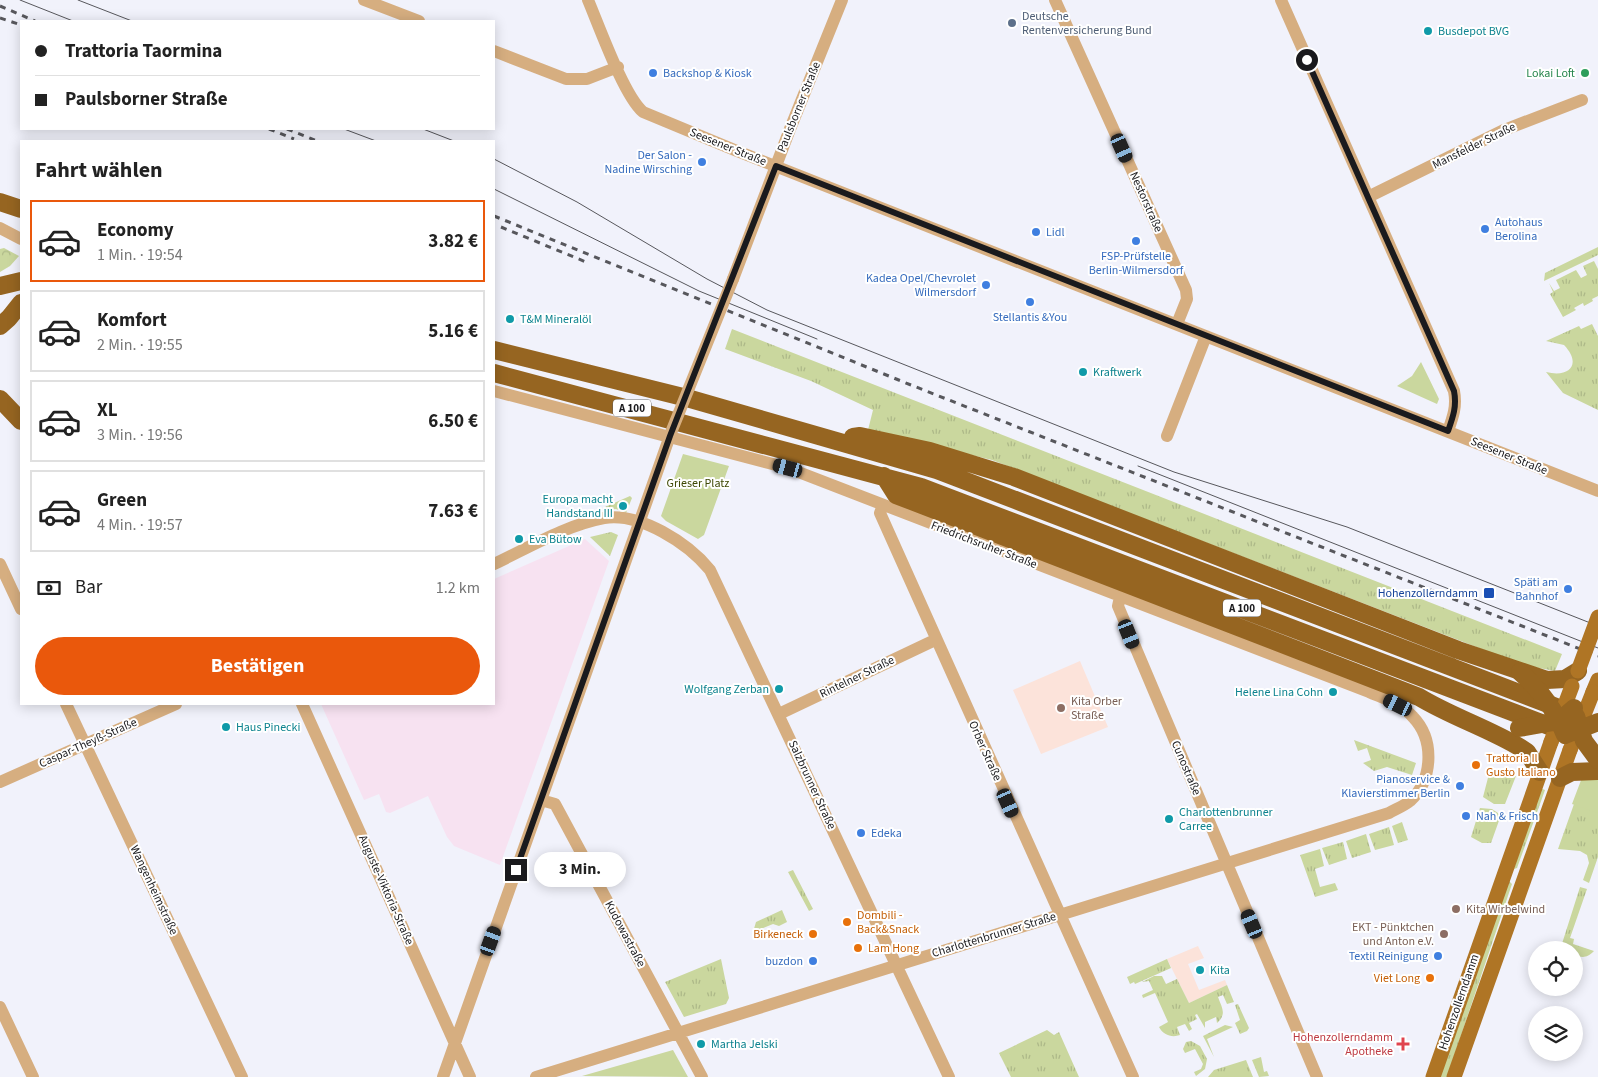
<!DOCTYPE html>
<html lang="de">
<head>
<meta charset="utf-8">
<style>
  body { margin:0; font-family:"Source Sans 3",sans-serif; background:#f2f2f2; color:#222; height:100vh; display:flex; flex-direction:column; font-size:19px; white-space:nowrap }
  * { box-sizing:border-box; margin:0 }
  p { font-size:16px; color:#767676 }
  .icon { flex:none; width:28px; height:28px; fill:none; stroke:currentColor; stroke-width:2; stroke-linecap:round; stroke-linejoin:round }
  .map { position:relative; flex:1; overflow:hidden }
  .sheet { position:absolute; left:20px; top:140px; width:475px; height:565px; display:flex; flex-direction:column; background:#fff; border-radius:0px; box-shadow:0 2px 12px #0003 }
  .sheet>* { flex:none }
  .top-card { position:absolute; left:20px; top:20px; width:475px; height:110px; border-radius:0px; box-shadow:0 2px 12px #0003; display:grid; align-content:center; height:110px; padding:0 15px; background:#fff }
  .tools { position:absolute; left:1528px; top:941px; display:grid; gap:10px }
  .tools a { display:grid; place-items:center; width:55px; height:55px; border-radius:50%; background:#fff; box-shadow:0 2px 12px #0003; font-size:25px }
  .end { position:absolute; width:22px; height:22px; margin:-11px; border:6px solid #1a1a1d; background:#fff; box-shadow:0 0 0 2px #fff }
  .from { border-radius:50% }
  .bubble { position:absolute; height:35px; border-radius:18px; background:#fff; box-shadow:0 2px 12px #0003; font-size:16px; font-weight:700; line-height:35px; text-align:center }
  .car { position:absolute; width:15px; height:30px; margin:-15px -8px; border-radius:6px; box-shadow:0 0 4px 1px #0007; background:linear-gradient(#222 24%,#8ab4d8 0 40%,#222 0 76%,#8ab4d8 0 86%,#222 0) }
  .top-card b { display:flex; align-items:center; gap:18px; height:48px; font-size:19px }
  .top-card b+b { border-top:1px solid #e0e0e0 }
  .top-card i { width:12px; height:12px; background:#222 }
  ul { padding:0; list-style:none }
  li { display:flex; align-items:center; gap:15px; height:82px; margin:0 10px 8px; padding:0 5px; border:2px solid #e0e0e0; border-radius:0px }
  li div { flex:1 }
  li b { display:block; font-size:19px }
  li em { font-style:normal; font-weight:700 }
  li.on { border-color:#ea580c }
  li>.icon { width:45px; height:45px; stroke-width:1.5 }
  h2 { padding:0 15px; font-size:22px; line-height:60px }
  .pay { display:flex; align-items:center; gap:12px; height:55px; padding:0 15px; font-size:19px }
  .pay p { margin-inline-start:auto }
  .cta { display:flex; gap:10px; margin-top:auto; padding:10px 15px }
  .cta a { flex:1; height:58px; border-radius:30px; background:#ea580c; color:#fff; font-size:20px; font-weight:700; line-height:58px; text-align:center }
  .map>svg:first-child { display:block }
  .education { fill:#fce3da }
  .medical { fill:#f7e2f1 }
  .grass { fill:url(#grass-tufts) }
  .forest { fill:url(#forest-crowns) }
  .green { fill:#cad79e }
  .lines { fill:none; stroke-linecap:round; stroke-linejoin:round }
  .minor { stroke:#d6ae80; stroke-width:12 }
  .major { stroke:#af7525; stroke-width:15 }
  .highway { stroke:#966521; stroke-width:18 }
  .tram { stroke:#57575c; stroke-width:1 }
  .rail { stroke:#57575c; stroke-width:3; stroke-dasharray:6 6; stroke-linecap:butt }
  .minor-bridge { stroke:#d6ae80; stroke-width:12 }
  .major-bridge { stroke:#af7525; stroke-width:15 }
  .highway-bridge { stroke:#966521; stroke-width:18 }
  .route { stroke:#1a1a1d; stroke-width:6 }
  .service-dot { fill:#5c6f8a; stroke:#fff; stroke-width:2 }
  .culture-dot { fill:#0f9aa8; stroke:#fff; stroke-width:2 }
  .shop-dot { fill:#3f7fe0; stroke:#fff; stroke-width:2 }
  .leisure-dot { fill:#2e9e5b; stroke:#fff; stroke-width:2 }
  .transit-dot { fill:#1a4fb4; stroke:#fff; stroke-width:2 }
  .education-dot { fill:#8d6e63; stroke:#fff; stroke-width:2 }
  .food-dot { fill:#e8710a; stroke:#fff; stroke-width:2 }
  .health-dot { fill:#e0444e; stroke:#fff; stroke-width:2 }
  .labels { text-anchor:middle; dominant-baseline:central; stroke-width:4; stroke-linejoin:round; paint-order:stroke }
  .shield { fill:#fff; stroke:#5f5f61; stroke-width:1 }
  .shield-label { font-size:11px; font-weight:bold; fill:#1a1a1d }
  .service-label { font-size:12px; fill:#4e5e75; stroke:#fff; text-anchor:start }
  .culture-label { font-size:12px; fill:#0d838f; stroke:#fff; text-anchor:start }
  .shop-label { font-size:12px; fill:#366cbe; stroke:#fff; text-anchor:end }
  .leisure-label { font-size:12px; fill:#27864d; stroke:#fff; text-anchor:end }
  .street-label { font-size:12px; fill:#1a1a1d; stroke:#fff }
  .park-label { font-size:12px; fill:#3e4805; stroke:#fff }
  .transit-label { font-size:12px; fill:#164399; stroke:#fff; text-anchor:end }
  .education-label { font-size:12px; fill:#785e54; stroke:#fff; text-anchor:start }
  .food-label { font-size:12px; fill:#c56008; stroke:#fff; text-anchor:start }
  .health-label { font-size:12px; fill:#be3a42; stroke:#fff; text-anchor:end }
</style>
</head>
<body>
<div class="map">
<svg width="1598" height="1077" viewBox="0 0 1598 1077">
  <defs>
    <pattern id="grass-tufts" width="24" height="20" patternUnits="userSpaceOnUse" patternTransform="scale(1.25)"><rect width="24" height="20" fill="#cad79e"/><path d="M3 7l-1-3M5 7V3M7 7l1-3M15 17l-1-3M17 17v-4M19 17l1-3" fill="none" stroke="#adb888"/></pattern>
    <pattern id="forest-crowns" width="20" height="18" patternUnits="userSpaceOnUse" patternTransform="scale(1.25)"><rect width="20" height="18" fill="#cad79e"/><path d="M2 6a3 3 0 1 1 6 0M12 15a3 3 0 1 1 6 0" fill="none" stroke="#adb888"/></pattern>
  </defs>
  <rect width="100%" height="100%" fill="#f1f2fb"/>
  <path class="education" d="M1080,661L1108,727L1041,754L1013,690Z
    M1198,946L1204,958L1188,964L1199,990L1225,980L1227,985L1189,1003L1167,959Z"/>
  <path class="medical" d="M585,539L609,561L500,865L454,846L447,837L428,796L390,813L386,812L379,794L364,800L321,704H494V579Z"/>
  <path class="grass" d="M1598,247V255L1544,281L1545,273Z
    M1594,261L1598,269V296L1592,299L1593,301L1584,306L1583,303L1574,308L1576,310L1563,317L1550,294L1553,292L1549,283L1554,291L1560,288L1556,280L1576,270L1581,278L1587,275L1583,266Z
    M1592,324L1598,336V410L1563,393L1546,372C1570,378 1582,364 1564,345L1546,341L1579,326L1581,329Z
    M732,329L1562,654L1555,671L1523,665L992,460L868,430L873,410L811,381L725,349Z
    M630,496L632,498L626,513L616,509L605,510V507Z
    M611,532L618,535L610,556L590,537Z
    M1354,740L1416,763L1412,775L1387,767L1374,771L1363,763L1371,760L1367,748L1358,751Z
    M1490,770L1510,778L1512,775L1516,776L1505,804H1494L1483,797Z
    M1540,788L1545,790L1517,868L1514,869Z
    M1574,804L1598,805V857L1589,883L1583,880L1589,863L1587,855L1580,851L1558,849Z
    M1480,808L1492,809L1501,815L1491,843H1482L1471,837Z
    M1402,822L1408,840L1398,843L1392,826Z
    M1389,827L1394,845L1375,850L1369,834Z
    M1366,834L1371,852L1352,858L1346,841Z
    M1343,842L1347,859L1329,865L1322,848Z
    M1320,849L1324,866L1315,869L1320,887L1335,883L1338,890L1315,897L1300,855Z
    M793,870L813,909L809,911L788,872Z
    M1509,881L1512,884L1447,1077H1438Z
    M1580,887L1587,889L1570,938L1574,939L1573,944L1594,951C1587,958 1583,958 1574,955V950H1560Z
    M782,910L787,922L779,926L773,924L753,932L756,922Z
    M721,959L729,998L726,1004L684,1017L665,982Z
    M1167,959L1171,968L1135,984L1134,982L1130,984L1127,977Z
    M1154,976H1162L1166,984L1177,979L1189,1003L1227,985L1234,1002L1227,1004L1223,995L1218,997C1222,1008 1227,1014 1217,1023L1216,1017L1205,1022V1028L1197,1014L1195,1015L1197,1019L1189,1023L1192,1029L1189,1031L1185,1024L1177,1027L1180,1035C1172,1038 1163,1035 1159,1027L1168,1022L1155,993L1143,998L1142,995L1153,990L1149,981L1142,982Z
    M1238,1004L1249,1028L1247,1031L1240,1034L1235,1023L1240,1020L1235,1005Z
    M1225,1025L1233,1027L1207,1039L1214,1057L1203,1036Z
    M1047,1030L1054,1035L1059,1032L1079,1077H1011L999,1053Z
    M1191,1041L1200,1046L1207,1059L1205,1069L1196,1076L1194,1072L1201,1069L1203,1064L1195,1049L1185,1053L1183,1049L1186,1042Z
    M1261,1057L1264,1072L1267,1071L1269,1076L1259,1077L1252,1060Z
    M1246,1060L1253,1077H1208L1214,1070Z"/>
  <path class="forest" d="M4,248L19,256L10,266L0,272V249Z"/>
  <path class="green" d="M1421,362L1439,399L1437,404L1397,386L1412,376Z
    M683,454L729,466L704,535L698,539L666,521L661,516Z
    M1583,775L1598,779V813L1572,804Z
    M673,1050L688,1077L582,1076Z"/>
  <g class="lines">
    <path class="minor" d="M364,0L419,21
      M588,0C599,26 624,96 643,112L737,151L1598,491
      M1055,0L1186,290L1187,299L1177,324
      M1281,0L1454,391C1457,406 1453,417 1448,431
      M494,51L566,79H587L618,67
      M1368,197L1504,130L1582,100
      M0,228L21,239
      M733,279L790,129L842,0
      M494,391L788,468L1369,692C1385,699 1402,704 1413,717C1435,740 1433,780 1410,801C1404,806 1396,809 1389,813L536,1077
      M1167,436L1206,336
      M883,505L880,513L1133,1077
      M0,564L21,609
      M494,564C528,548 566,525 604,518C640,512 688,543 710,570L949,1077
      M1120,597L1118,606L1317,1077
      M66,704L242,1077
      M302,704L470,1077
      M779,714L935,640
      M0,782L176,704
      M541,800L555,804L702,1077
      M0,1007L33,1077
      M443,1077L672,430"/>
    <path class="major" d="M1593,692L1598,680
      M1433,1077L1551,742
      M1454,1077L1570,750"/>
    <path class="highway" d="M0,202L21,209
      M0,286L21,281
      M0,326L9,318L21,303
      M494,350L687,398L937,470L1556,707
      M494,373L921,487L1549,726
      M0,399L21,421
      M853,437L860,436L930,451L1014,477L1458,650L1547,680L1565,679L1578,671
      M884,476L896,495L1419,697C1452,717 1488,728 1521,748L1527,752L1540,772
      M1560,778L1572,772L1598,771"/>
    <path class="tram" d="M20,0L73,21
      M78,0L132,21
      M344,129L376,141
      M423,129L454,141
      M494,159L577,202L707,279L767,310L1174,472L1347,527L1598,626
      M494,189L699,291L817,339
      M1138,466L1598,648"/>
    <path class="rail" d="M0,6L35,21
      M0,18L21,25
      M269,129L294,139
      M287,129L317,141
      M494,216L911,385L1598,656
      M501,227L586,262"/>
    <path class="minor-bridge" d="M672,430L733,279"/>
    <path class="major-bridge" d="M1578,671L1598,617
      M1551,742L1572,686
      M1570,750L1593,692"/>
    <path class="highway-bridge" d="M1520,672C1539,689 1556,711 1565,735L1598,722
      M1576,716L1584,741L1598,760
      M1519,728L1559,721L1574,708"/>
  </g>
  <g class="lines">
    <path class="route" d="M516,870L670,436L776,166L1448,431C1453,417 1457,406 1454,391L1307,60"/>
  </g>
  <circle class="service-dot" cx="1012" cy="23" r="5"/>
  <g class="culture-dot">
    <circle cx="1428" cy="31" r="5"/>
    <circle cx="510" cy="319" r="5"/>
    <circle cx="1083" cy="372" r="5"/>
    <circle cx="623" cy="506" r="5"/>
    <circle cx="519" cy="539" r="5"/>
    <circle cx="779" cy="689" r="5"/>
    <circle cx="1333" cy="692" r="5"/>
    <circle cx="226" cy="727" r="5"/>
    <circle cx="1169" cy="819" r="5"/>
    <circle cx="1200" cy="970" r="5"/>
    <circle cx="701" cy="1044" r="5"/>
  </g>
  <g class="shop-dot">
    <circle cx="653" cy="73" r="5"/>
    <circle cx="702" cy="162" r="5"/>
    <circle cx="1485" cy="229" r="5"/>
    <circle cx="1036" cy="232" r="5"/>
    <circle cx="1136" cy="241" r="5"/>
    <circle cx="986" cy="285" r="5"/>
    <circle cx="1030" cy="302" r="5"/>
    <circle cx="1568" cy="589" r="5"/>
    <circle cx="1460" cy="786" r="5"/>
    <circle cx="1466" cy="816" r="5"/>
    <circle cx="861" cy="833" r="5"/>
    <circle cx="1438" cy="956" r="5"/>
    <circle cx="813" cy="961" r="5"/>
  </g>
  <circle class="leisure-dot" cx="1585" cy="73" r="5"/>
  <rect class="transit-dot" x="1483" y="587" width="12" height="12" rx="2.5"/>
  <g class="education-dot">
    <circle cx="1061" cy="708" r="5"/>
    <circle cx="1456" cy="909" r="5"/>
    <circle cx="1444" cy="934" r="5"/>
  </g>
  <g class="food-dot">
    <circle cx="1476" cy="765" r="5"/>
    <circle cx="847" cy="922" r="5"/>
    <circle cx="813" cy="934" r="5"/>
    <circle cx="858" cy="948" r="5"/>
    <circle cx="1430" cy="978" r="5"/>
  </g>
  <path class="health-dot" d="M1400.5 1036.5h5v5h5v5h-5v5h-5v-5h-5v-5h5z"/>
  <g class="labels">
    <g class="shield">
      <rect x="613" y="399.5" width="38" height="17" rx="4"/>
      <rect x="1223" y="599.5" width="38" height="17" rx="4"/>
    </g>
    <g class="shield-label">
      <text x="632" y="408">A 100</text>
      <text x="1242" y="608">A 100</text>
    </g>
    <g class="service-label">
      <text x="1022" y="16">Deutsche<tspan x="1022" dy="14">Rentenversicherung Bund</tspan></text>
    </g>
    <g class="culture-label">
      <text x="1438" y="31">Busdepot BVG</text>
      <text x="520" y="319">T&amp;M Mineralöl</text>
      <text x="1093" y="372">Kraftwerk</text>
      <text x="613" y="499" text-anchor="end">Europa macht<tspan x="613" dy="14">Handstand III</tspan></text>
      <text x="529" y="539">Eva Bütow</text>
      <text x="769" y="689" text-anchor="end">Wolfgang Zerban</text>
      <text x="1323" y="692" text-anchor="end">Helene Lina Cohn</text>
      <text x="236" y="727">Haus Pinecki</text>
      <text x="1179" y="812">Charlottenbrunner<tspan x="1179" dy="14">Carree</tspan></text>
      <text x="1210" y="970">Kita</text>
      <text x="711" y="1044">Martha Jelski</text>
    </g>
    <g class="shop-label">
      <text x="663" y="73" text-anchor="start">Backshop &amp; Kiosk</text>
      <text x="692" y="155">Der Salon -<tspan x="692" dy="14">Nadine Wirsching</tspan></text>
      <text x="1495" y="222" text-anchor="start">Autohaus<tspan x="1495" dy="14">Berolina</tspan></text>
      <text x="1046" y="232" text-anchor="start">Lidl</text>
      <text x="1136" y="256" text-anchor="middle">FSP-Prüfstelle<tspan x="1136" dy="14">Berlin-Wilmersdorf</tspan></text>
      <text x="976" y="278">Kadea Opel/Chevrolet<tspan x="976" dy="14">Wilmersdorf</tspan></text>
      <text x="1030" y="317" text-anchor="middle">Stellantis &amp;You</text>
      <text x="1558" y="582">Späti am<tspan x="1558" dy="14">Bahnhof</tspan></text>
      <text x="1450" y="779">Pianoservice &amp;<tspan x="1450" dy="14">Klavierstimmer Berlin</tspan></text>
      <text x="1476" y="816" text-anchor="start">Nah &amp; Frisch</text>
      <text x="871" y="833" text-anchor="start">Edeka</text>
      <text x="1428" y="956">Textil Reinigung</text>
      <text x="803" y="961">buzdon</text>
    </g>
    <g class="leisure-label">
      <text x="1575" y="73">Lokai Loft</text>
    </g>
    <g class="street-label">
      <text transform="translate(799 107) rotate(-68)">Paulsborner Straße</text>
      <text transform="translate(1474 146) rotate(-26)">Mansfelder Straße</text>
      <text transform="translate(728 147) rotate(22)">Seesener Straße</text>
      <text transform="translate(1146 202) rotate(66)">Nestorstraße</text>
      <text transform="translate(1509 456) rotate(22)">Seesener Straße</text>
      <text transform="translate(984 545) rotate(21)">Friedrichsruher Straße</text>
      <text transform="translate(857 677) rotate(-26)">Rintelner Straße</text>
      <text transform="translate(88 743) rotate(-24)">Caspar-Theyß-Straße</text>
      <text transform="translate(985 751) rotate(66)">Orber Straße</text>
      <text transform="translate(1186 768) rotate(67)">Cunostraße</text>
      <text transform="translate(812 785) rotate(65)">Salzbrunner Straße</text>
      <text transform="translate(154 890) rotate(65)">Wangenheimstraße</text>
      <text transform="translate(386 890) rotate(66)">Auguste-Viktoria-Straße</text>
      <text transform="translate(625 934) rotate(62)">Kudowastraße</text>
      <text transform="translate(994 935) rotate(-17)">Charlottenbrunner Straße</text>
      <text transform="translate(1459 1002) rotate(-71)">Hohenzollerndamm</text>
    </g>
    <g class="park-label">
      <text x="698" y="483">Grieser Platz</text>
    </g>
    <g class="transit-label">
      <text x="1478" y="593">Hohenzollerndamm</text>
    </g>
    <g class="education-label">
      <text x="1071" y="701">Kita Orber<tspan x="1071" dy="14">Straße</tspan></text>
      <text x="1466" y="909">Kita Wirbelwind</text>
      <text x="1434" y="927" text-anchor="end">EKT - Pünktchen<tspan x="1434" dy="14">und Anton e.V.</tspan></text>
    </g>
    <g class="food-label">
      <text x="1486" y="758">Trattoria Il<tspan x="1486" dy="14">Gusto Italiano</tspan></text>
      <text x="857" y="915">Dombili -<tspan x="857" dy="14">Back&amp;Snack</tspan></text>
      <text x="803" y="934" text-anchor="end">Birkeneck</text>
      <text x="868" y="948">Lam Hong</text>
      <text x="1420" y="978" text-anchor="end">Viet Long</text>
    </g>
    <g class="health-label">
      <text x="1393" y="1037">Hohenzollerndamm<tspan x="1393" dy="14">Apotheke</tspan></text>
    </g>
  </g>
</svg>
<div class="tools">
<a><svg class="icon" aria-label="locate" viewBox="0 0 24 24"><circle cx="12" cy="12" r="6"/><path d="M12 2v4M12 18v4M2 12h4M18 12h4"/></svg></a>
<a><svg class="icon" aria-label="layers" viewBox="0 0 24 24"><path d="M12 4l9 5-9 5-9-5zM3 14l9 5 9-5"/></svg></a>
</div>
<i class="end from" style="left:1307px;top:60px"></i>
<i class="end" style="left:516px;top:870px"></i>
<div class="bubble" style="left:534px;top:852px;width:92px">3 Min.</div>
<i class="car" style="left:1122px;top:148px;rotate:156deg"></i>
<i class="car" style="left:788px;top:468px;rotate:285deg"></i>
<i class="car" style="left:1129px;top:634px;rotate:158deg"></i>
<i class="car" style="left:1398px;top:705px;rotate:296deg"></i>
<i class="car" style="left:1008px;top:803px;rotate:156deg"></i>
<i class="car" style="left:1252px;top:924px;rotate:337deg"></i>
<i class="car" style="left:491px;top:941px;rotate:20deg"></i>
<div class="top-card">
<b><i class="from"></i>Trattoria Taormina</b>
<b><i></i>Paulsborner Straße</b>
</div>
<section class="sheet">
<h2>Fahrt wählen</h2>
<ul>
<li class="on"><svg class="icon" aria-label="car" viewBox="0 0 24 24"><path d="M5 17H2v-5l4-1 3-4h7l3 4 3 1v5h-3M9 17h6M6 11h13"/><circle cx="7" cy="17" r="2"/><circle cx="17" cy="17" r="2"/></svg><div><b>Economy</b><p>1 Min. · 19:54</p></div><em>3.82 €</em></li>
<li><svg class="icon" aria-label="car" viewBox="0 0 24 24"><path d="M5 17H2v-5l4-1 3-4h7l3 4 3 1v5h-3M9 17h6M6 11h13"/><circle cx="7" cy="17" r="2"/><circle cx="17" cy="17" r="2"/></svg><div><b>Komfort</b><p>2 Min. · 19:55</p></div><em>5.16 €</em></li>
<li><svg class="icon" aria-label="car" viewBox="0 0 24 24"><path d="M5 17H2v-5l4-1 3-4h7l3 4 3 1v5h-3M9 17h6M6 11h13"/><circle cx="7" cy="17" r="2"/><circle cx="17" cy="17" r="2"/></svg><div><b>XL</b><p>3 Min. · 19:56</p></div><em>6.50 €</em></li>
<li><svg class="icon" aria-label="car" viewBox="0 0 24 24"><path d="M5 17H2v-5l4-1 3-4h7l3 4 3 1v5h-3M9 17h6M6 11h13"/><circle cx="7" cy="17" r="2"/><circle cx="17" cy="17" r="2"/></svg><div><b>Green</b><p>4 Min. · 19:57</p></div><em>7.63 €</em></li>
</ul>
<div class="pay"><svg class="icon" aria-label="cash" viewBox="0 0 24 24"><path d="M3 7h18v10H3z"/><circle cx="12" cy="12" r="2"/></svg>Bar<p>1.2 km</p></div>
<div class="cta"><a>Bestätigen</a></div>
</section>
</div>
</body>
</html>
